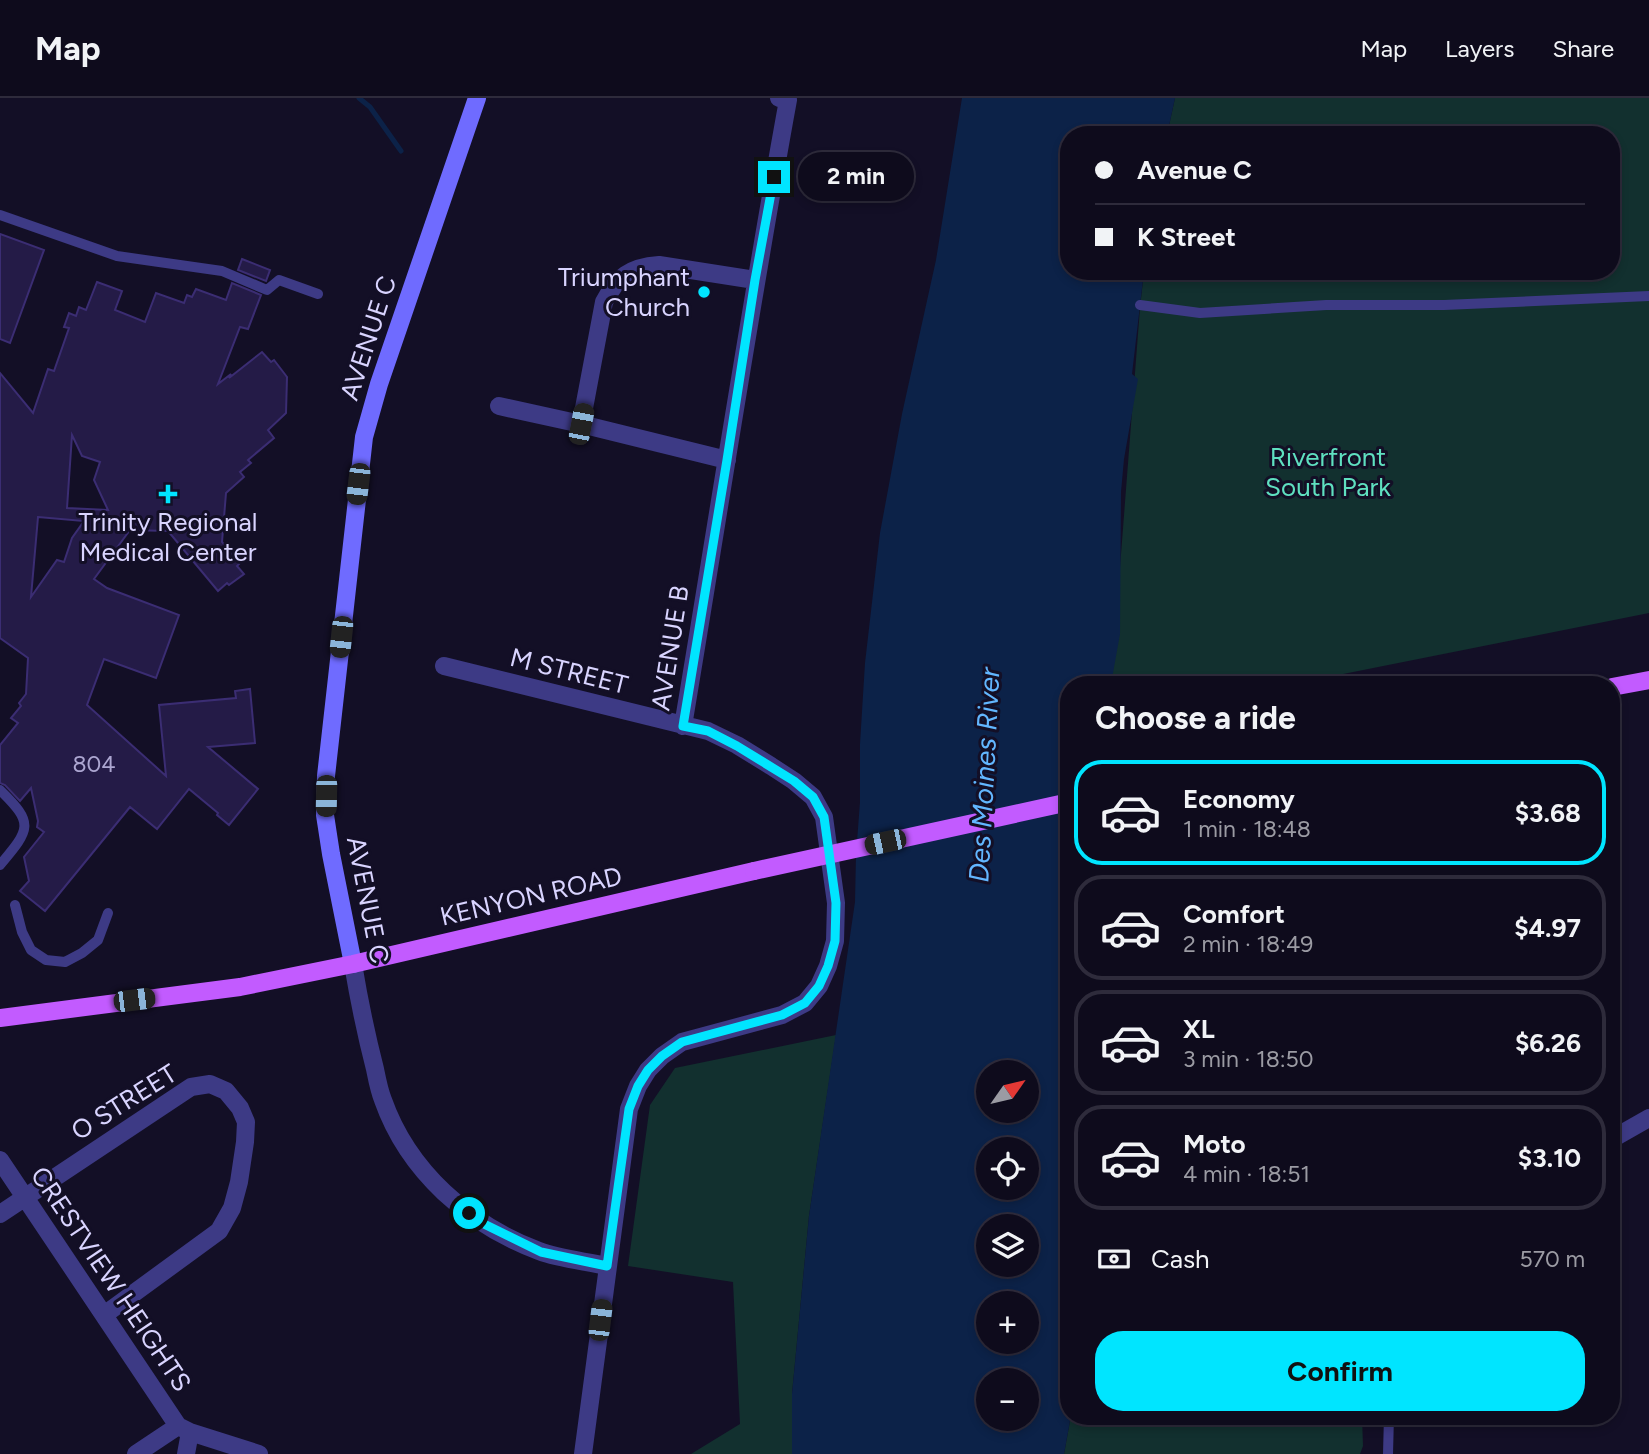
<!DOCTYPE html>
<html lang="en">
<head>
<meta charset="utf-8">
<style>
  body { margin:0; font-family:Figtree,sans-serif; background:#1c1929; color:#f1f3f6; height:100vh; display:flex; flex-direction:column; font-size:26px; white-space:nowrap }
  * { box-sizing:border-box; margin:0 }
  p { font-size:23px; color:#9b9ba3 }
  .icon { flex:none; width:38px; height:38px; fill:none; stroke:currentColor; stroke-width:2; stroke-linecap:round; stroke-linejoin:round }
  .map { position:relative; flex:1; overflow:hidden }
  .sheet { position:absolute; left:1060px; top:578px; width:560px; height:749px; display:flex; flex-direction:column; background:#0e0b1c; border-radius:28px; box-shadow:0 4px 10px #0003,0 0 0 2px #2e2b3b }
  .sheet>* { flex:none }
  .banner { position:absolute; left:1060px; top:28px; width:560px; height:154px; border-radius:28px; box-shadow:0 4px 10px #0003,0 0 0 2px #2e2b3b; display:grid; align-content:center; height:154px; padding:0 35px; background:#0e0b1c }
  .needle { width:46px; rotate:56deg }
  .controls { position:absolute; left:976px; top:962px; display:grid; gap:14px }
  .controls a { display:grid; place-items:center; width:63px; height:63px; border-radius:50%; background:#0e0b1c; box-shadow:0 4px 10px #0003,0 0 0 2px #2e2b3b; font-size:35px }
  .end { position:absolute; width:32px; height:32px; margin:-16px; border:9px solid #00e5ff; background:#111; box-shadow:0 0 0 4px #111 }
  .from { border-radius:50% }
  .bubble { position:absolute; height:49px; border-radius:24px; background:#0e0b1c; box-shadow:0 4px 10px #0003,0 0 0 2px #2e2b3b; font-size:23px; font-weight:700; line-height:49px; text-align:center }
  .car { position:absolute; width:21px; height:42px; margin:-21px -10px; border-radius:9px; box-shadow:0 0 5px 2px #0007; background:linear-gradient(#222 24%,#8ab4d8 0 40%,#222 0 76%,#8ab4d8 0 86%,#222 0) }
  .banner b { display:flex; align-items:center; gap:24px; height:66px; font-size:26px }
  .banner b+b { border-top:2px solid #2e2b3b }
  .banner i { width:18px; height:18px; background:#f1f3f6 }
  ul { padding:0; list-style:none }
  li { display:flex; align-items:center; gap:21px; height:105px; margin:0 14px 10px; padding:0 21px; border:4px solid #2e2b3b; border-radius:28px }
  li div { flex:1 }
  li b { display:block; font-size:26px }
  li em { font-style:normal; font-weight:700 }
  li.selected { border-color:#00e5ff }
  li>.icon { width:63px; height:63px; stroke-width:1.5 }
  h2 { padding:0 35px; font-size:32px; line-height:84px }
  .pay { display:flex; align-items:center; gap:18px; height:77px; padding:0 35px; font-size:26px }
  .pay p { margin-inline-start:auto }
  .action { display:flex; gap:14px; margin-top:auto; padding:14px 35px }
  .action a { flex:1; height:80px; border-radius:28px; background:#00e5ff; color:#111; font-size:28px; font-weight:700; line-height:80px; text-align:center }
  header { display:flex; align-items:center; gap:42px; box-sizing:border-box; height:98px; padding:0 35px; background:#0e0b1c; border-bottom:2px solid #2e2b3b }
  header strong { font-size:33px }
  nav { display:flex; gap:38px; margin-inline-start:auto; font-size:24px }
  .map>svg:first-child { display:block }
  .green { fill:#12302f }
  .water { fill:#0c2248; fill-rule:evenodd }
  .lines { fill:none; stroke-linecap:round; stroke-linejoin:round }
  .stream { stroke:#0c2248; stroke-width:5 }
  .building { fill:#241b47; stroke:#3b2d73; stroke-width:2; fill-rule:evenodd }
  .lane { stroke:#3d3a85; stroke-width:10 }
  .street { stroke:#3d3a85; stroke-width:18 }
  .secondary { stroke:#6f6bff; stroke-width:18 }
  .primary { stroke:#c25bff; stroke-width:18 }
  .primary-bridge { stroke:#c25bff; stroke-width:18 }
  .route { stroke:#00e5ff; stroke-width:9 }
  .poi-dot { fill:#00e5ff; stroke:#130f26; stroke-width:2.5 }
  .labels { text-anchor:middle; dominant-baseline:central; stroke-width:6; stroke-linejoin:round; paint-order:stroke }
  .number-label { font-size:23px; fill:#aca6d1 }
  .poi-label { font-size:26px; fill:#d9d4ff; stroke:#130f26; text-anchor:end }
  .street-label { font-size:26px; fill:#d9d4ff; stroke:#130f26 }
  .park-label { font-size:26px; fill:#5fe0c0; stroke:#130f26 }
  .water-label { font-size:28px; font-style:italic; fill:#62b6ff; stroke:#130f26 }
</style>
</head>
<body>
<header>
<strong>Map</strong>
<nav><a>Map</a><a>Layers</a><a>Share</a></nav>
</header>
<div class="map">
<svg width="1649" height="1356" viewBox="0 0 1649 1356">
  <rect width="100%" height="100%" fill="#130f26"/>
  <path class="green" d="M1175,0H1649V515L1293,586H1111L1140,210L1144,173H1612V37H1167Z
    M836,937L809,1118L792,1296V1356H691L740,1326L733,1184L628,1168L650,1007L675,970Z
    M1069,1232V1318H1362L1363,1348L1360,1356H1064L1070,1323L1060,1272Z"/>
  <path class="water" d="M962,0H1175L1167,37H1069V173H1144L1132,276L1138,281L1124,361L1121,394L1120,536L1111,586H1069V1232L1060,1272L1070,1323L1064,1356H792V1296L809,1118L855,804L856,757L860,704V646L865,565L880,435L902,316L936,162ZM989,975H1027V1013H989ZM989,1052H1027V1090H989ZM989,1129H1027V1167H989ZM989,1206H1027V1244H989ZM989,1283H1027V1321H989Z"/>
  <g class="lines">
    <path class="stream" d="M359,0L370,9L401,53"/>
  </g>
  <path class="building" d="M0,136L44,152L10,245L0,241Z
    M242,161L270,172L266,183L238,172Z
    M97,184L122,193L115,212L145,224L156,195L184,205L187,197L192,199L196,191L226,202L232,185L261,197L248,231L240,229L218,286L231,276L229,280L262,254L271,264L274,262L287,279L286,315L268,332L274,340L248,362L251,365L240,374L244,379L226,395L222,444L240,465L237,468L244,476L229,487L227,485L218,493L168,433L130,432L94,481L107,490L179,517L156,580L104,561L87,607L166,678L159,607L236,600L235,593L250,591L255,645L208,649L258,691L229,727L217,717L218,715L189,691L157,731L130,709L45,813L20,793L29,783L24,759L44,734L37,729L38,723L31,690L20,703L5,687L0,685V647L18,625L11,620L21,608L19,605L26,596L28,560L0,540V275L33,315L48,271L54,273L69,230L64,229L69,215L76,218L79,209L86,212ZM72,337L82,358L100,364L94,382L108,412L67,410ZM38,419L84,423L72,440L64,464L57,462L31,499Z"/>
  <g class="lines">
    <path class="lane" d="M0,117L117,158L222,173L267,192L279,182L318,196
      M1140,207L1200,215L1326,207H1444L1649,198
      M0,692C35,726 30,731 0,767
      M15,807L22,834L31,852L46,862L65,864L82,855L98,842L108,815
      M1388,1356L1389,1318"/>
    <path class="street" d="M499,308L581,326L727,362
      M581,326L604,204C617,179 630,169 659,167L755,182
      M444,568L708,633L737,647L771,668L794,683L813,699L824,719L836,805L835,843L828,868L819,888L805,905L782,917L682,944L662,958L648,972L638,988L629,1011L583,1356
      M683,628C718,419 750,210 788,2L779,0
      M353,866C359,902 366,936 375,971C377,981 379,992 383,1002C408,1073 469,1127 539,1153C560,1161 585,1163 607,1168
      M1612,1041L1649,1020
      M0,1062L178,1328
      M0,1116L191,989L210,986L226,993L240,1010L246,1024L245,1044L239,1084L232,1110L219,1133L104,1217
      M136,1356L178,1328L190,1334L259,1356
      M186,1356L190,1334"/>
    <path class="secondary" d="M353,866L331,756L325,717L326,678L364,339L379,286L477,0"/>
    <path class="primary" d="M1612,589L1649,582
      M0,920L240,889L353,866L754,773"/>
    <path class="primary-bridge" d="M754,773L1069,704"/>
  </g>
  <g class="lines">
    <path class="route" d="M469,1115L484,1126L541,1154L607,1168L629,1011L638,988L648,972L662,958L682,944L782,917L805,905L819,888L828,868L835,843L836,805L824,719L813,699L794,683L737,648L708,633L683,628L727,362L755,182L774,79"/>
  </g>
  <g class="poi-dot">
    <circle cx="704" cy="194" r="7"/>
    <path d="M164.5 385.5h7v7h7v7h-7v7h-7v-7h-7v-7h7z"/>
  </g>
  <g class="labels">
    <g class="number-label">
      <text x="94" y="666">804</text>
    </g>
    <g class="poi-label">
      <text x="690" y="179">Triumphant<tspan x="690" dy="30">Church</tspan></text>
      <text x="168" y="424" text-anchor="middle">Trinity Regional<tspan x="168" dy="30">Medical Center</tspan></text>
    </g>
    <g class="street-label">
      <text transform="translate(368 240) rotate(-72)">AVENUE C</text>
      <text transform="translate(670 550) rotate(-81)">AVENUE B</text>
      <text transform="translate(569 573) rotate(14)">M STREET</text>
      <text transform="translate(531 798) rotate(-13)">KENYON ROAD</text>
      <text transform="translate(368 802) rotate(79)">AVENUE C</text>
      <text transform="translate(124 1004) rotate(-32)">O STREET</text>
      <text transform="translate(111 1181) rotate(56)">CRESTVIEW HEIGHTS</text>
    </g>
    <g class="park-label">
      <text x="1328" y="359">Riverfront<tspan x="1328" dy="30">South Park</tspan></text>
    </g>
    <g class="water-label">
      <text transform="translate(984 677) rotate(-87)">Des Moines River</text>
    </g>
  </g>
</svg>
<div class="controls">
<a><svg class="needle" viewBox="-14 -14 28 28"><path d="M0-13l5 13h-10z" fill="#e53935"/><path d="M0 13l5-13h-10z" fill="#9b9ba3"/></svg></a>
<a><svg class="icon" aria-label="locate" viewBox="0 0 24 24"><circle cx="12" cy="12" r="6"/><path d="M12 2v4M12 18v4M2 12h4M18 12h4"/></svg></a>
<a><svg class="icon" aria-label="layers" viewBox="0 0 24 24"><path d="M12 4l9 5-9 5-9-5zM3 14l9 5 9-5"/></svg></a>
<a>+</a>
<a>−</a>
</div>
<i class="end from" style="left:469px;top:1115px"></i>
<i class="end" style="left:774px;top:79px"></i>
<div class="bubble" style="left:798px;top:54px;width:116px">2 min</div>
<i class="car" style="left:581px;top:326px;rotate:11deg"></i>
<i class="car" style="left:358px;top:386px;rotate:187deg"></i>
<i class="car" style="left:341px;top:539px;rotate:186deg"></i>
<i class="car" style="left:326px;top:698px;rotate:181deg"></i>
<i class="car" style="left:885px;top:744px;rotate:258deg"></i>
<i class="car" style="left:134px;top:902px;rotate:83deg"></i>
<i class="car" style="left:600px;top:1222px;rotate:7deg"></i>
<div class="banner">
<b><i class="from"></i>Avenue C</b>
<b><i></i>K Street</b>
</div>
<section class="sheet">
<h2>Choose a ride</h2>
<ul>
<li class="selected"><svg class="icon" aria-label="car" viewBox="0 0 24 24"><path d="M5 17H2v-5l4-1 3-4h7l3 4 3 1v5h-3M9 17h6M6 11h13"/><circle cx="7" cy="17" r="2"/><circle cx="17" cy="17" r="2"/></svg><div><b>Economy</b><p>1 min · 18:48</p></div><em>$3.68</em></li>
<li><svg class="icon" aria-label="car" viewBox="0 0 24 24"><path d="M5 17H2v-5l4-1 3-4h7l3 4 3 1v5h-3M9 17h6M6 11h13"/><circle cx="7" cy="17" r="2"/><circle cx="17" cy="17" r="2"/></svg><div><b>Comfort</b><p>2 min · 18:49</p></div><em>$4.97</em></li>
<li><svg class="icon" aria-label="car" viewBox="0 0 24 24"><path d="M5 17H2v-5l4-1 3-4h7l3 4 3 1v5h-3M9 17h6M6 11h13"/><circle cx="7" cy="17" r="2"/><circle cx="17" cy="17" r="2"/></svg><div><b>XL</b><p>3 min · 18:50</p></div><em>$6.26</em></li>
<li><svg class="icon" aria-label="car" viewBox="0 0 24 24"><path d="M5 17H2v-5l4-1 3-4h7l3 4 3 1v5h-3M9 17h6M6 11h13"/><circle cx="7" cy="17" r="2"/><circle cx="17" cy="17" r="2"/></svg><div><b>Moto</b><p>4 min · 18:51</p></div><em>$3.10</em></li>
</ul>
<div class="pay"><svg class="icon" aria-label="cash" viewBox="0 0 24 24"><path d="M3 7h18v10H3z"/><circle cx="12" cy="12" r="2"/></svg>Cash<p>570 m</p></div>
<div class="action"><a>Confirm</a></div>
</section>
</div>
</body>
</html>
